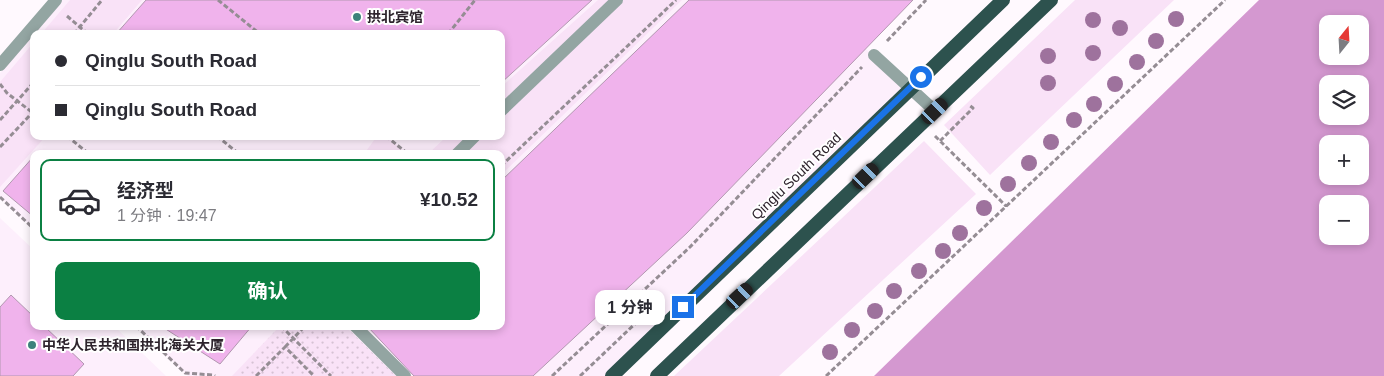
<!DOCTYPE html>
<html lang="zh">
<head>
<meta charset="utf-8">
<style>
  body { margin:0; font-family:Helvetica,"Noto Sans SC",sans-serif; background:#f7f7f7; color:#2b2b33; height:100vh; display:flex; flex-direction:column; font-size:19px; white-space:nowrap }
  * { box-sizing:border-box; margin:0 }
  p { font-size:16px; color:#7c7c81 }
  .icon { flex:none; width:28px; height:28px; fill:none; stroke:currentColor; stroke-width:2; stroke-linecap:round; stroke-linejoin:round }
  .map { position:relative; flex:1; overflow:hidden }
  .side { position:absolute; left:30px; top:150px; width:475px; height:180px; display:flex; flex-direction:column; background:#fff; border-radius:10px; box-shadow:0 2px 8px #0003 }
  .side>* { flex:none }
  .hud { position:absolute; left:30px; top:30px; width:475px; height:110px; border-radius:10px; box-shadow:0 2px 8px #0003; display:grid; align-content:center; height:110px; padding:0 25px; background:#fff }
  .needle { width:32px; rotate:18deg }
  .fabs { position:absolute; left:1319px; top:15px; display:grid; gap:10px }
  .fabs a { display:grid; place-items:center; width:50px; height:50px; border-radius:10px; background:#fff; box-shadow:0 2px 8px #0003; font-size:25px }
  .end { position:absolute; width:22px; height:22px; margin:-11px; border:6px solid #1a73e8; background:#fff; box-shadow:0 0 0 2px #fff }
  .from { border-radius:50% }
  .bubble { position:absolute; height:35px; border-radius:10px; background:#fff; box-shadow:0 2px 8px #0003; font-size:16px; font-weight:700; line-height:35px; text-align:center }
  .car { position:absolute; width:15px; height:30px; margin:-15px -8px; border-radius:6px; box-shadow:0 0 4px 1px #0007; background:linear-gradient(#222 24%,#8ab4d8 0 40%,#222 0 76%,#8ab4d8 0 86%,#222 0) }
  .hud b { display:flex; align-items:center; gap:18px; height:48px; font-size:19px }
  .hud b+b { border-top:1px solid #e1e1e2 }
  .hud i { width:12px; height:12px; background:#2b2b33 }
  ul { padding:9px 0 0; list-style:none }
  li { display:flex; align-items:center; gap:15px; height:82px; margin:0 10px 8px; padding:0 15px; border:2px solid transparent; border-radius:10px }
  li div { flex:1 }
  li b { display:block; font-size:19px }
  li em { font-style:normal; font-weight:700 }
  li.current { border-color:#0b8043 }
  li>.icon { width:45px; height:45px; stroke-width:1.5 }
  .primary-button { display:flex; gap:10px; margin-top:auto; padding:10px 25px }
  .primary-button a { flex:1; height:58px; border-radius:10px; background:#0b8043; color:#fff; font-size:20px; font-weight:700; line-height:58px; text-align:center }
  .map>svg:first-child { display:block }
  .built { fill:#fdeffc; fill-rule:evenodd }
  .grass { fill:#f9e2f7 }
  .park { fill:url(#park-dots) }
  .water { fill:#d498d0; fill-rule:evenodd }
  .building { fill:#f0b3ec; stroke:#b297b0 }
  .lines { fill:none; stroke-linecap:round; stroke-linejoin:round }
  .path { stroke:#958d94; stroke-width:3; stroke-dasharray:5 2.5; stroke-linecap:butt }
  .service { stroke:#93a5a2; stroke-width:12 }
  .tertiary { stroke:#93a5a2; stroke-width:12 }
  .trunk { stroke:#2d524e; stroke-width:14 }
  .tree { fill:#9e729d }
  .route { stroke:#1a73e8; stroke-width:6 }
  .poi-dot { fill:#3c827b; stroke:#fff; stroke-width:2 }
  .labels { text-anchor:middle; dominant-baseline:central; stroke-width:4; stroke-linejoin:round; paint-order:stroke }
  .poi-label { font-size:14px; font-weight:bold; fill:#2d232c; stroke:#fff; text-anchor:start }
  .street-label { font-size:14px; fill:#2d232c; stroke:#fff }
</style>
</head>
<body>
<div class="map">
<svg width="1384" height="376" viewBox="0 0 1384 376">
  <defs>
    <pattern id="park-dots" width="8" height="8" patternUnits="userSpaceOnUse" patternTransform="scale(1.25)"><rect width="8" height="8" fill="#f9e2f7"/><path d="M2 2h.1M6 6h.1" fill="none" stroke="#d6c2d4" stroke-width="1.8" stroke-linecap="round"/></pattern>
  </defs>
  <rect width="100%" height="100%" fill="#fff9fe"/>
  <path class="built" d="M61,0H808L911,87L612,376H188L136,326H501V154H34V229L0,197V73ZM34,34H501V136H34Z
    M0,218L34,250V326H114L166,376H0Z"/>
  <path class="grass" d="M70,0H142L113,34H41Z
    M598,0H682L501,175V154H428L447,136H501V87Z
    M1075,0H1174L990,175L944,125Z
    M34,42V113L31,116L34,119V136H46L0,187V82Z
    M377,136H386L407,154H364Z
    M924,141L976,194L779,376H674Z"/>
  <path class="park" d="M280,326H345L396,376H232Z"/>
  <path class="water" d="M1259,0H1384V376H874ZM1328,24H1360V56H1328ZM1328,84H1360V116H1328ZM1328,144H1360V176H1328ZM1328,204H1360V236H1328Z"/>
  <path class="building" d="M146,0H592L501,83V34H116Z
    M689,0H913L687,233L533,376H414L367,326H501V181Z
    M34,156V217L3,191Z
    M11,295L34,317V326H44L84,364L73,376H0V307Z
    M161,326H252L220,364Z"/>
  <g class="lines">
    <path class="path" d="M218,0L260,34
      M67,16L88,34
      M74,34L102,0
      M448,34L475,0
      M887,41L926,0
      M0,84L7,93L33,113
      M0,120L34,82
      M67,136L89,154
      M217,136L239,154
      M386,136L408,154
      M935,136L1006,206
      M940,141L973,108L969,105
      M0,147L32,113
      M501,166L676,0
      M0,197L34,229
      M136,326L185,373L213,375L215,376
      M281,326L331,376
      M285,347L305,326
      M256,376L285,347L314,376
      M552,376L690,247L862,67
      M580,376L639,320
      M826,376L1225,0"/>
    <path class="service" d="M874,55L935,111
      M501,111L617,0
      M457,154L475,136
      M355,326L405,376"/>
    <path class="tertiary" d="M0,65L56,0"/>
    <path class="trunk" d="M612,376L1003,0
      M657,376L1051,0"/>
  </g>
  <g class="tree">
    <circle cx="1176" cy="19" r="8"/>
    <circle cx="1093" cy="20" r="8"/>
    <circle cx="1120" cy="28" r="8"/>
    <circle cx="1156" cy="41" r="8"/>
    <circle cx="1093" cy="53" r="8"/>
    <circle cx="1048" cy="56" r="8"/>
    <circle cx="1137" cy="62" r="8"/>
    <circle cx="1048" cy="83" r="8"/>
    <circle cx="1115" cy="84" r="8"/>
    <circle cx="1094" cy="104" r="8"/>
    <circle cx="1074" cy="120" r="8"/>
    <circle cx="1051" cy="142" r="8"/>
    <circle cx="1029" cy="163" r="8"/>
    <circle cx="1008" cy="184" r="8"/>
    <circle cx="984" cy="208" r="8"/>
    <circle cx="960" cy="233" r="8"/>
    <circle cx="943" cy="251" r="8"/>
    <circle cx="919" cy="271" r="8"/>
    <circle cx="894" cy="291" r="8"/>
    <circle cx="875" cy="311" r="8"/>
    <circle cx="852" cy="330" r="8"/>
    <circle cx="830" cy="352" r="8"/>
  </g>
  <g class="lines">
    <path class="route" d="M683,307L921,77"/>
  </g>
  <g class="poi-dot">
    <circle cx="357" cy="17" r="5"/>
    <circle cx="32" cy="345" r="5"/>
  </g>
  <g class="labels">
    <g class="poi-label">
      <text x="367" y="17">拱北宾馆</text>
      <text x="42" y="345">中华人民共和国拱北海关大厦</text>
    </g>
    <g class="street-label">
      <text transform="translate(796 176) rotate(-44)">Qinglu South Road</text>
    </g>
  </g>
</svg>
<div class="fabs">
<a><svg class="needle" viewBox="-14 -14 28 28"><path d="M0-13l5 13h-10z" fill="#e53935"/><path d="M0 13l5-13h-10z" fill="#7c7c81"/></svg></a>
<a><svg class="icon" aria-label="layers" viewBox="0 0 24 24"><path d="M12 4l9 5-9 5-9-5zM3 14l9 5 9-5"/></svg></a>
<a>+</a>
<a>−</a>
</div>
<i class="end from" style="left:921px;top:77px"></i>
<i class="end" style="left:683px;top:307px"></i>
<div class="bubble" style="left:595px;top:290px;width:70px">1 分钟</div>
<i class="car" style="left:935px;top:111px;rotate:46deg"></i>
<i class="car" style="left:866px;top:176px;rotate:46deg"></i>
<i class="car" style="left:740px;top:296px;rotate:47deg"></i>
<div class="hud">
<b><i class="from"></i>Qinglu South Road</b>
<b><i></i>Qinglu South Road</b>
</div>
<section class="side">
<ul>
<li class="current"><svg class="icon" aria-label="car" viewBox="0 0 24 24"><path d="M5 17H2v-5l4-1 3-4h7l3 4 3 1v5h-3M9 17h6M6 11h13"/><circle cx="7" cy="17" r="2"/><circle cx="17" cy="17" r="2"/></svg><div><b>经济型</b><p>1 分钟 · 19:47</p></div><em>¥10.52</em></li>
</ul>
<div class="primary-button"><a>确认</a></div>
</section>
</div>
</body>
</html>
